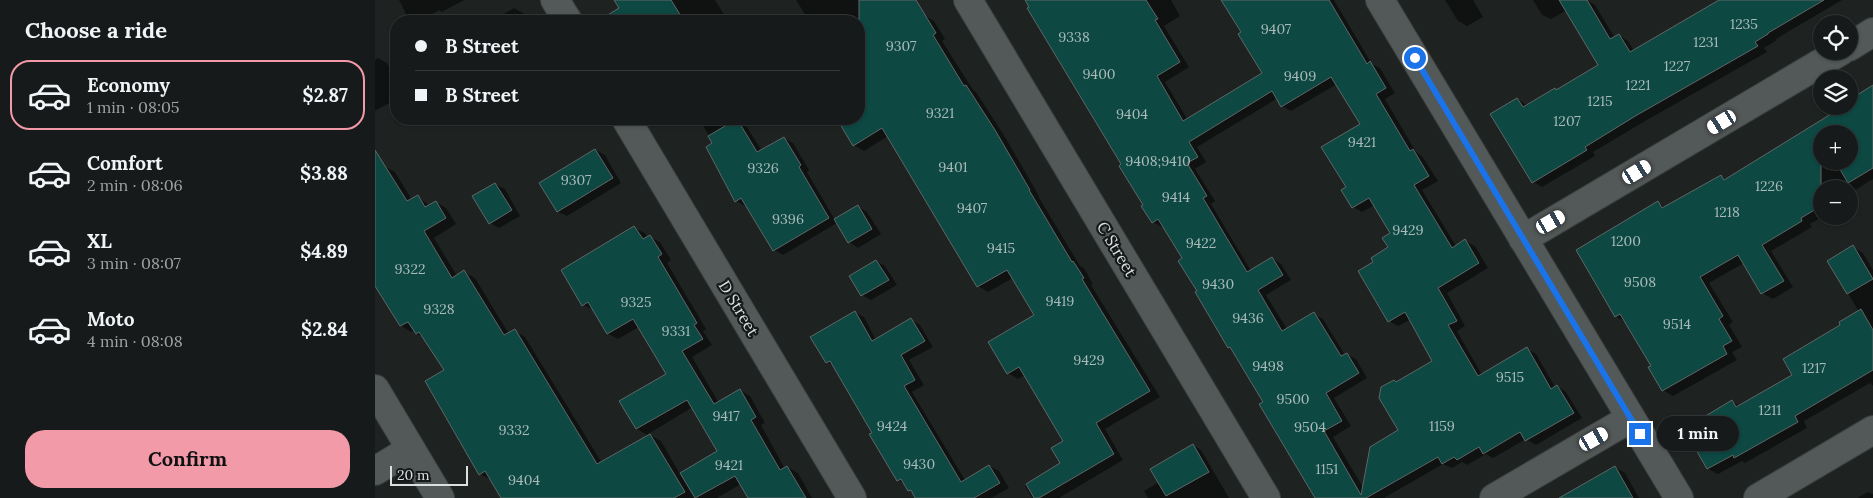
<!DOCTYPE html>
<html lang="en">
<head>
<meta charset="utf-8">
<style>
  body { margin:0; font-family:Lora,serif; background:#232727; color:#f1f3f6; height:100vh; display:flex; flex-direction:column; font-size:19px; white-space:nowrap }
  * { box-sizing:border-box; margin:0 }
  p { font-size:16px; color:#9ea1a2 }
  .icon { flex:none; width:28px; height:28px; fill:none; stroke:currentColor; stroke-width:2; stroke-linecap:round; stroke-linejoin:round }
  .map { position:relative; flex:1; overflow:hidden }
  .side { display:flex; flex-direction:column; background:#161a1a; width:375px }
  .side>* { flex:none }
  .guide { position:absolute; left:15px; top:15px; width:475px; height:110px; border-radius:20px; box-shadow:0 1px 4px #0004,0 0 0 1px #353839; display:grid; align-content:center; height:110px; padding:0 25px; background:#161a1a }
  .tools { position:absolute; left:1438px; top:15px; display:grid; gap:10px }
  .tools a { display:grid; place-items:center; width:45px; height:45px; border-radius:50%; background:#161a1a; box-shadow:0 1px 4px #0004,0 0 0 1px #353839; font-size:25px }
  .scale { position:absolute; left:15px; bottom:12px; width:78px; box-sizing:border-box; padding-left:5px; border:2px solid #dde0e0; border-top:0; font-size:14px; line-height:18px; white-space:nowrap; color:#dde0e0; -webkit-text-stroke:4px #151919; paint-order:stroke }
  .end { position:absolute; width:22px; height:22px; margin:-11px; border:6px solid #1a73e8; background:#fff; box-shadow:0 0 0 2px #fff }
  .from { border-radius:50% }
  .bubble { position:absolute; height:35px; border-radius:18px; background:#161a1a; box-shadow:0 1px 4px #0004,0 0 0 1px #353839; font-size:16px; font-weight:800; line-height:35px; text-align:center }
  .car { position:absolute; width:15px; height:30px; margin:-15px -8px; border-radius:6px; box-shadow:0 0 4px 1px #0007; background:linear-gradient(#fff 24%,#345 0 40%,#fff 0 76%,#345 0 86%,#fff 0) }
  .guide b { display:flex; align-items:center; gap:18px; height:48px; font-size:19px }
  .guide b+b { border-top:1px solid #353839 }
  .guide i { width:12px; height:12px; background:#f1f3f6 }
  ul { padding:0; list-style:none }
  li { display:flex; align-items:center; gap:15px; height:70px; margin:0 10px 8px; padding:0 15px; border:2px solid transparent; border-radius:20px }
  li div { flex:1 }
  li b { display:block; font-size:19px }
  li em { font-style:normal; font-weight:800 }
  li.active { border-color:#f39aa8 }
  li>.icon { width:45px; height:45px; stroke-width:1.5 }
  h2 { padding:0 25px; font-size:22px; line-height:60px }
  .button { display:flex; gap:10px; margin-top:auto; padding:10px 25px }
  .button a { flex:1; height:58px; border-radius:20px; background:#f39aa8; color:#111; font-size:20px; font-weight:800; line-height:58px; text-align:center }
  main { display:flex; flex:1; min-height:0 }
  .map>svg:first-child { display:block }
  .shadow { fill:#0007; fill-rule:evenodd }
  .building { fill:#0d4843; stroke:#606666; fill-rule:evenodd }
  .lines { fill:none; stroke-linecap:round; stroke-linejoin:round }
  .minor-casing { stroke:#3b3f3f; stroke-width:30 }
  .minor { stroke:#535958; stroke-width:28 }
  .route { stroke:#1a73e8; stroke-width:6 }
  .labels { text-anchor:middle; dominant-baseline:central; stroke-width:4.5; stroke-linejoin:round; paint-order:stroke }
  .number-label { font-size:14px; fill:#a9bab9 }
  .street-label { font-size:16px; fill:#dde0e0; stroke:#151919 }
</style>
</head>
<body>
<main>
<section class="side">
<h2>Choose a ride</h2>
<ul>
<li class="active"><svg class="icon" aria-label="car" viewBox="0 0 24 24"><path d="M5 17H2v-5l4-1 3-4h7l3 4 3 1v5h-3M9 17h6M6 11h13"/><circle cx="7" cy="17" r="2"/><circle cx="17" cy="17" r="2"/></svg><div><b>Economy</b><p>1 min · 08:05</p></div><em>$2.87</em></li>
<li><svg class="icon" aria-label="car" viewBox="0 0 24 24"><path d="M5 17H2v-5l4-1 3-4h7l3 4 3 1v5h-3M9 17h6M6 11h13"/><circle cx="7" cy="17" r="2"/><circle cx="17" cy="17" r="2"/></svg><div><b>Comfort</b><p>2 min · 08:06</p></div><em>$3.88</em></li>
<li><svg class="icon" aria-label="car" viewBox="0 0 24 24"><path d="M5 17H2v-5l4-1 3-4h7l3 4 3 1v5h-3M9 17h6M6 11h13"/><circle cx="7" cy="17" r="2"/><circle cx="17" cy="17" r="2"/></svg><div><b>XL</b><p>3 min · 08:07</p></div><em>$4.89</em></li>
<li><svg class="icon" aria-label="car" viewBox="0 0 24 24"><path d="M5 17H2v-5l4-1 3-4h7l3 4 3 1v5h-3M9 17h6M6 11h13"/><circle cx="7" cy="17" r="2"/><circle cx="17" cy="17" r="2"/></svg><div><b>Moto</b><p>4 min · 08:08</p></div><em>$2.84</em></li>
</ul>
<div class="button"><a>Confirm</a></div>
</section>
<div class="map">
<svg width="1498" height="498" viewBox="0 0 1498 498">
  <rect width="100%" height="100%" fill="#1e2322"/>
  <path class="shadow" d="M24,0H89L67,12L64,10L45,21H40L33,18Z
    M241,0H340L350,16L340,21H249L243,11L246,9Z
    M421,0H533L549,15L559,21L570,39L567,41L598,90L601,92L630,137L664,196H663L705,266L709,268L718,284L716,285L785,397L730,429L748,460L684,498H657L650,486L687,464L690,442L650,375L643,379L633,373L660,316L638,278L613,292L603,286L513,136L489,151L479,145L463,119H484V59L511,42L495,16L484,23V21H434Z
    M651,0H796L805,16L789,26L814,67L790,82L813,120L889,73L847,0H959L997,64L1005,68L1020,93L1010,99L1041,152L1047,156L1063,181L1047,190L1081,246L1090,241L1100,246L1113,268L1072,293L1090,326L1082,331L1107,375L1152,349L1161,354L1180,387L1182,386L1191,392L1207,418L1161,445L1151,439L1118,458L1111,454L1092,465L1087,462L1077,468L1068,464L1009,498H941L889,402L858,349L854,347L824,291L809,259L789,226L787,227L778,222L746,166L748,165ZM962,84L986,124L972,188L978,207L987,212L1000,205L1017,233L1015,248L1000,262L1014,321L1023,326L1035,320L1059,362L1022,383L1019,381L1025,430L989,489L958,437L976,426L959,398L992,378L981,359L972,354L970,355L948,319L939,314L912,329L891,295L916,280L906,264L897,258L876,271L836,204L840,201L820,169L831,162L822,147L903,98L907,106L916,111Z
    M1070,0H1098L1108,17L1092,26L1083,21Z
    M1158,0H1212L1220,5L1240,38L1244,35L1253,41L1259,51L1345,0H1467L1401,39L1402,40L1389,48L1392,52L1272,120L1218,152L1220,156L1167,187L1158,182L1142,99L1152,105L1182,91L1225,65L1192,10L1176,19L1167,15Z
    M139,8L148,13L153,21H116Z
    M3,58L12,63L21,79V93L15,96L18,101L0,111V60Z
    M1498,87V179L1474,194V189H1446V216H1449L1435,224L1437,227L1396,251L1418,287L1398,299L1387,293L1369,263L1334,283L1358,322L1354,325L1367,347L1357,352L1362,360L1298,396L1288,390L1278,366L1252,323L1240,316L1283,203L1291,208L1346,176L1352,180L1474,106V101ZM1446,134H1474V161H1446Z
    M117,119H132L125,123Z
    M324,119H367L387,151L409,138L418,143L434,170L432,172L460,220L483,206L492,212L506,234L483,248L474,242L462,223L408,255L399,250L372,205L370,206L361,201L339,144Z
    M221,150L230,155L246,183L192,216L182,211Z
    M9,166L20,172L37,200L43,197L55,206L61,202L71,208L81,224L59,238L82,276L89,272L100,278L134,334L140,331L150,337L227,463L274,436L262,429L246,401L293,374L264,327L243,339L233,334L219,310L208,305L259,228L270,233L272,238L275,237L285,242L296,260L292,263L331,329L328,331L337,345L317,357L344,403L365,390L375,396L390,423L386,425L410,469L412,467L423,473L437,498H374L366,484L342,498H128L116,480L105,474L70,371L49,338L42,334L40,330L36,332L25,325L0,283V171ZM318,407L344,452L305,474L286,441L273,434Z
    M120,184L130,189L145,216L124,228L115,223Z
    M1478,247L1488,253L1498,270V386L1495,383L1429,421L1432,428L1370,463L1367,461L1343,474L1333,469L1310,429L1357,402L1365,406L1419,376L1467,325L1484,312L1454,261Z
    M501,261L510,266L522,285L496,300L487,295L476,276Z
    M480,312L489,317L501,340L536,320L545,325L558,347L534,360L549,385L537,392L590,480L614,466L624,471L634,488L616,498H542L530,484L523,480L499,433L460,367L452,362Z
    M818,445L826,450L854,498H773L769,491L784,482Z
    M1240,467L1250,473L1264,498H1193Z
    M1493,492L1498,494V498H1482Z"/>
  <path class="building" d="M239,0H296L309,21H223L244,8Z
    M484,0H541L561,33L558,35L589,86L591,85L620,130L655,190H654L697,262L698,261L709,278L707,279L775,391L721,423L739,454L664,498H659L651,484L685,463L676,448L688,441L644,367L632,374L613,342L659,315L632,270L602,287L507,128L478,146L462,119H484Z
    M650,0H771L783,19L780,20L805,62L782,76L808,121L887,73L863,34L866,32L846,0H954L992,64L995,61L1011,88L1001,94L1035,151L1038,149L1054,176L1039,185L1077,248L1090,239L1104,263L1063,288L1082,321L1073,325L1103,376L1152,347L1176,389L1182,385L1199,413L1150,441L1145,432L1108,454L1104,447L1082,460L1079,457L1067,464L1063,457L991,498H940L884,404L888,402L855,347L853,348L820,292L822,291L803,261L807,258L783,219L777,223L766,206L768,205L744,166L746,164L652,8L654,7ZM956,77L985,124L946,147L971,187L966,190L977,208L994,198L1015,233L1007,238L1013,247L996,258L998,262L983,271L1013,322L1030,312L1057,361L1021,382L1019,380L1006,387L1004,398L1023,430L995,447L986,495L949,431L967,421L951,393L984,373L972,353L966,356L939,312L907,331L883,290L908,275L897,257L872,272L828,198L832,196L812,163L823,157L814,142L897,91L906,107Z
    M1184,0H1212L1235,39L1244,34L1255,52L1344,0H1449L1393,33V34L1380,42L1383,46L1262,115L1210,147L1212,150L1157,183L1115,114L1142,98L1148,107L1180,88L1181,90L1223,65Z
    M1498,85V168L1473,183L1460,161H1474V134H1446V206L1426,218L1427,221L1387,245L1409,281L1386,294L1363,255L1325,277L1348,316L1344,319L1357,341L1348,346L1352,354L1287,391L1273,367L1276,366L1245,314L1240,317L1201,250L1283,201L1287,208L1346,175L1349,180L1469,106H1474V100Z
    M362,119L382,152L409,137L426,165L424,167L454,218L398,251L366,198L360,202L331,147L337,143L333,136Z
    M220,149L238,178L182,212L164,183Z
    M0,150L32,201L43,195L50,207L61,201L71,218L49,231L77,278L89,270L129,335L140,329L222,464L275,434L310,492L299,498H126L110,471L104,475L50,381L69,370L44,332L41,334L33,322L25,326L0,286Z
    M120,183L137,210L114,224L97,196Z
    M483,205L497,229L473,243L459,219Z
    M259,226L268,239L275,235L287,254L283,257L322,323L319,325L328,339L307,351L339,404L365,389L381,417L376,420L405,470L412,466L431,498H373L360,476L320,498L305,473L342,451L312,400L261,429L244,401L291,374L258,319L232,334L213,302L207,306L186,270Z
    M1478,245L1498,279L1472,294L1452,261Z
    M501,260L514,280L486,296L474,276Z
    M1486,309L1498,330V370L1420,416L1423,422L1359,458L1358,455L1332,469L1309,429L1357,400L1361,407L1417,375L1408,359L1465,325L1464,322Z
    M480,311L497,341L536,318L550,341L526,355L540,380L529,386L586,482L614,465L625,483L599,498H540L536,490L533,491L526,479L522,481L494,434L497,433L455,361L451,363L435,337Z
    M818,444L834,472L791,496L775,469Z
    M1240,466L1258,498H1184Z"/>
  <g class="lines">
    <defs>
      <path id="minor" d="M180,0L193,21
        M593,0L891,498
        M1005,0L1304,498
        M1474,47L1498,32
        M251,119L477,498
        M1148,239L1466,51
        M0,389L65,498
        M0,471L36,449
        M1119,498L1256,418
        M1383,498L1498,430"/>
    </defs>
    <use href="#minor" class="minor-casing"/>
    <use href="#minor" class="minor"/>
  </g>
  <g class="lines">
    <path class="route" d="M1040,58L1265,434"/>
  </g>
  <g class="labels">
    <g class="number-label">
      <text x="1369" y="24">1235</text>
      <text x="901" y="29">9407</text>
      <text x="699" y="37">9338</text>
      <text x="1331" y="42">1231</text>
      <text x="526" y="46">9307</text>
      <text x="1302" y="66">1227</text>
      <text x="724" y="74">9400</text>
      <text x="925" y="76">9409</text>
      <text x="1263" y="85">1221</text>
      <text x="1225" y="101">1215</text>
      <text x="565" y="113">9321</text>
      <text x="757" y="114">9404</text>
      <text x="1192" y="121">1207</text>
      <text x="987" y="142">9421</text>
      <text x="783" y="161">9408;9410</text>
      <text x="578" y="167">9401</text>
      <text x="388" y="168">9326</text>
      <text x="201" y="180">9307</text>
      <text x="1394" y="186">1226</text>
      <text x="801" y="197">9414</text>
      <text x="597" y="208">9407</text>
      <text x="1352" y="212">1218</text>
      <text x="413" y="219">9396</text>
      <text x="1033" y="230">9429</text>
      <text x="1251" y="241">1200</text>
      <text x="826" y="243">9422</text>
      <text x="626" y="248">9415</text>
      <text x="35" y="269">9322</text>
      <text x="1265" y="282">9508</text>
      <text x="843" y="284">9430</text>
      <text x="685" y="301">9419</text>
      <text x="261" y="302">9325</text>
      <text x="64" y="309">9328</text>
      <text x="873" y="318">9436</text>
      <text x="1302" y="324">9514</text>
      <text x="301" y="331">9331</text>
      <text x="714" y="360">9429</text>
      <text x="893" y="366">9498</text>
      <text x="1439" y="368">1217</text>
      <text x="1135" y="377">9515</text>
      <text x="918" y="399">9500</text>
      <text x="1395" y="410">1211</text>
      <text x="351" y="416">9417</text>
      <text x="517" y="426">9424</text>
      <text x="1067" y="426">1159</text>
      <text x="935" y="427">9504</text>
      <text x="139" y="430">9332</text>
      <text x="544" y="464">9430</text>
      <text x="354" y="465">9421</text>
      <text x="952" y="469">1151</text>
      <text x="149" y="480">9404</text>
    </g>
    <g class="street-label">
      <text transform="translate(742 249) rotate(59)">C Street</text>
      <text transform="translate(364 308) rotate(59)">D Street</text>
    </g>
  </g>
</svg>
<div class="tools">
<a><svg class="icon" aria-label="locate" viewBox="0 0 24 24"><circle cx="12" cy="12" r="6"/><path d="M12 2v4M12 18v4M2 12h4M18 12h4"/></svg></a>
<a><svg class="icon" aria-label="layers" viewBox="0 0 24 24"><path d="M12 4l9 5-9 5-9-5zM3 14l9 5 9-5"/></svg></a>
<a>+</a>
<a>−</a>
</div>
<div class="scale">20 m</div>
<i class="end from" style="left:1040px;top:58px"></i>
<i class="end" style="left:1265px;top:434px"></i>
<div class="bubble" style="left:1282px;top:416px;width:82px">1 min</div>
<i class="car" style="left:1347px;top:122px;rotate:239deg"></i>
<i class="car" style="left:1262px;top:172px;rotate:59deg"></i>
<i class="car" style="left:1176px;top:222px;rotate:60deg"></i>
<i class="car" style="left:1219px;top:439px;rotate:60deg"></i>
<div class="guide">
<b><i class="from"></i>B Street</b>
<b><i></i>B Street</b>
</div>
</div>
</main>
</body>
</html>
